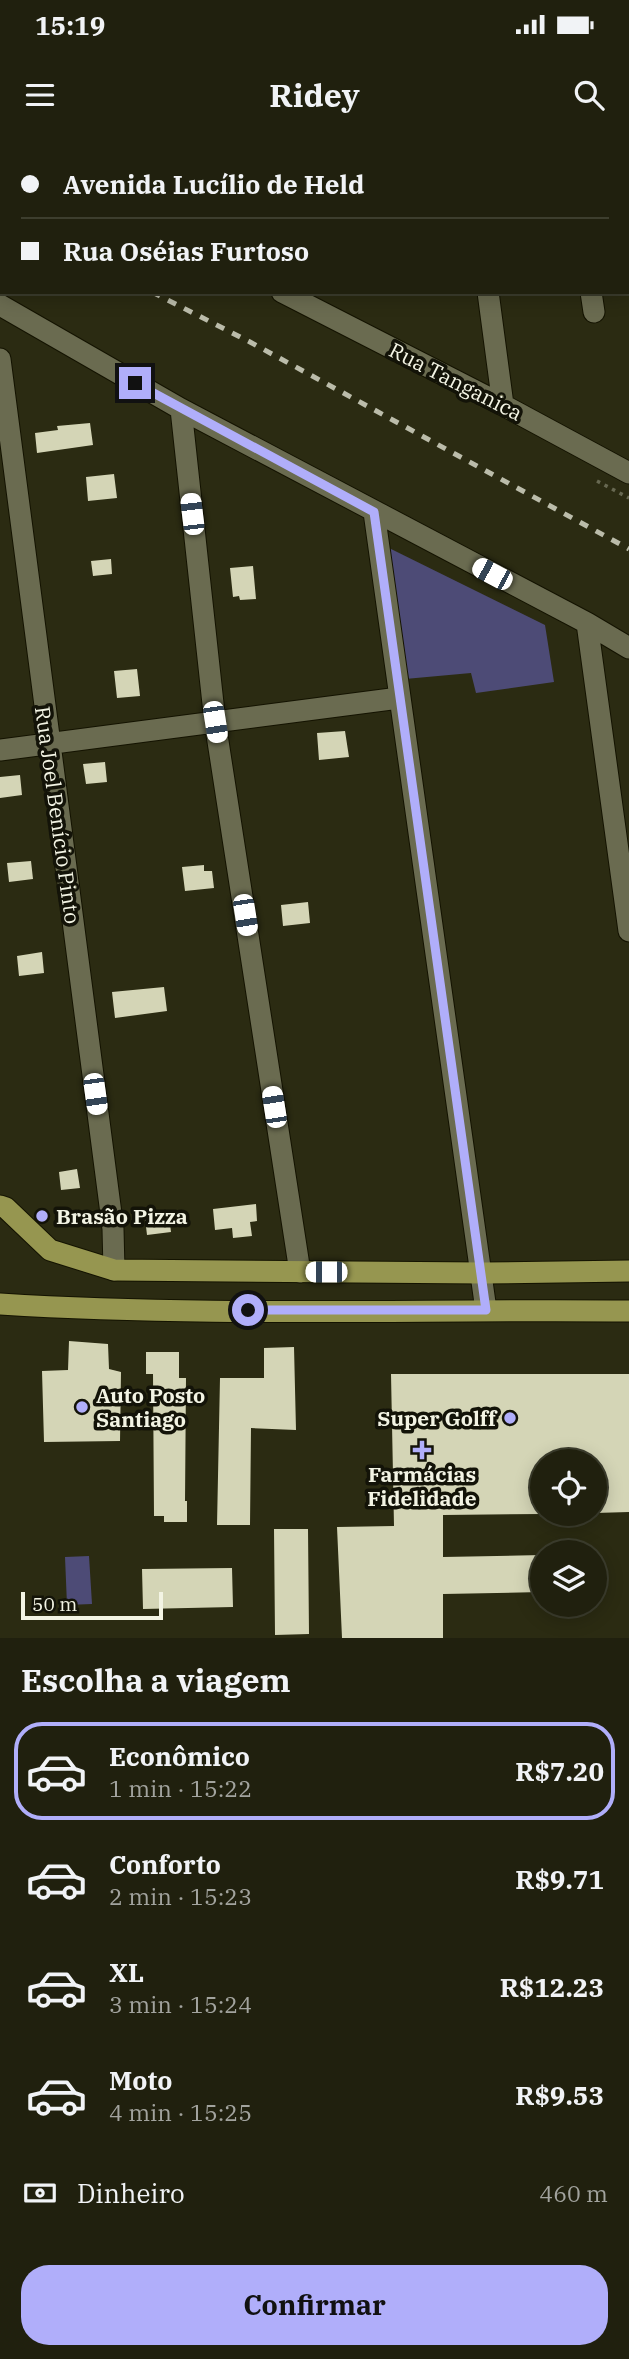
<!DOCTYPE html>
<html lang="pt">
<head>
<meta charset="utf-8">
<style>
  body { margin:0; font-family:"IBM Plex Serif",serif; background:#2d2d1c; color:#f1f3f6; height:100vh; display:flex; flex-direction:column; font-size:26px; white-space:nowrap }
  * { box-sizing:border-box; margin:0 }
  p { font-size:23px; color:#a2a39e }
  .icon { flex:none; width:38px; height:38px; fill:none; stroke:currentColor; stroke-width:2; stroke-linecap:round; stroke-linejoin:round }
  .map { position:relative; height:1498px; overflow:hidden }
  .drawer { display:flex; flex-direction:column; background:#20200e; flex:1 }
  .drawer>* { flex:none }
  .guide { position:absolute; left:0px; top:0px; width:630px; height:154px; box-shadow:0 4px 18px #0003,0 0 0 2px #3d3e2e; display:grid; align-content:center; height:154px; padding:0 21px; background:#20200e }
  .tools { position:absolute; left:530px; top:1309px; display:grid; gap:14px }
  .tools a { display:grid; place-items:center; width:77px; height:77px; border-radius:50%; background:#20200e; box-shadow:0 4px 18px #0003,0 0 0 2px #3d3e2e; font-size:35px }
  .scale { position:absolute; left:21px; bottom:18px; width:142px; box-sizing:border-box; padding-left:7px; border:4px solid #f3f4e4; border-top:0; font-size:19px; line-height:24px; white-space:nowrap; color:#f3f4e4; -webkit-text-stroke:5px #131308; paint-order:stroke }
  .end { position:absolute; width:32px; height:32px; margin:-16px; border:9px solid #b0aefa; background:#111; box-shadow:0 0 0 4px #111 }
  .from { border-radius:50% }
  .car { position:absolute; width:21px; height:42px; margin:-21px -10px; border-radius:9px; box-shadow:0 0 5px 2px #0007; background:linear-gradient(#fff 24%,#345 0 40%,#fff 0 76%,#345 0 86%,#fff 0) }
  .guide b { display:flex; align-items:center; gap:24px; height:66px; font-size:26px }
  .guide b+b { border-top:2px solid #3d3e2e }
  .guide i { width:18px; height:18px; background:#f1f3f6 }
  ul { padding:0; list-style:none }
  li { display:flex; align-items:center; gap:21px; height:98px; margin:0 14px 10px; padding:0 7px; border:4px solid transparent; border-radius:28px }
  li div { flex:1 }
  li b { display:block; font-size:26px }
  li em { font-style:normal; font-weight:800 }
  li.current { border-color:#b0aefa }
  li>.icon { width:63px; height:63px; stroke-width:1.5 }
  h2 { padding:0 21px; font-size:32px; line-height:84px }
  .pay { display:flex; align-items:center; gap:18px; height:77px; padding:0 21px; font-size:26px }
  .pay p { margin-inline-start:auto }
  .action { display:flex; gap:14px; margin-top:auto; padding:14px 21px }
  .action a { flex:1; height:80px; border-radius:28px; background:#b0aefa; color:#111; font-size:28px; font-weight:800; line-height:80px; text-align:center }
  .status { display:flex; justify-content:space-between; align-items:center; height:49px; padding:0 35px; background:#20200e; direction:ltr }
  .status svg { height:19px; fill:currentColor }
  header { display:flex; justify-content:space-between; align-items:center; height:91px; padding:0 21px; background:#20200e; font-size:32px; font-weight:800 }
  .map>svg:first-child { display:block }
  .green { fill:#4d4b76 }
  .building { fill:#d4d5b6 }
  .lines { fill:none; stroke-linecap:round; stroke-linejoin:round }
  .minor-casing { stroke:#141300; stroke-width:23 }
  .major-casing { stroke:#141300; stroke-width:23 }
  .path { stroke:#676851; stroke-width:3.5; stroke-dasharray:3.5 5; stroke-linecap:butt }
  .minor { stroke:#6a6b50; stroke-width:21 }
  .major { stroke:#969650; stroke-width:21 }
  .rail { stroke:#bbbcaa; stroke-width:5; stroke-dasharray:9 9; stroke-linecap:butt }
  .route { stroke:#b0aefa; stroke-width:9 }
  .poi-dot { fill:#b0aefa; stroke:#131308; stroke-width:2.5 }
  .labels { text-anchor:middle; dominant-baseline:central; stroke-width:7; stroke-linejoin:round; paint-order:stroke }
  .street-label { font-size:21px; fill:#f3f4e4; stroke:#131308 }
  .poi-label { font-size:21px; font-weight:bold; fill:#f3f4e4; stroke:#131308; text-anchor:start }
</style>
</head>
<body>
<div class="status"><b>15:19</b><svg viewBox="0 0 49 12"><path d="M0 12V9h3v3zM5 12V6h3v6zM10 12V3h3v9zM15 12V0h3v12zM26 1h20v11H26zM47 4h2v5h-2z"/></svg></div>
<header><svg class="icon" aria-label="menu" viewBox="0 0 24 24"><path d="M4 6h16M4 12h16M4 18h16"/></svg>Ridey<svg class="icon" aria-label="search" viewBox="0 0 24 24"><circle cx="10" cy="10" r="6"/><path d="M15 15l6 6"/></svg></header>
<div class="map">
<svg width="629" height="1498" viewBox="0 0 629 1498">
  <rect width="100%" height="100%" fill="#2b2b12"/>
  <path class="green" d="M387,407L545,485L554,542L476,553L471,533L405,539Z
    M89,1416L92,1464L67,1465L65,1417Z"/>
  <path class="building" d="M90,283L93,305L37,313L35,293L58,290L57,286Z
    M114,334L117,358L88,361L86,337Z
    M111,419L112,434L93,436L91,421Z
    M253,426L256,459L240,460L239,456L233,457L230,428Z
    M137,529L140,556L117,558L114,531Z
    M345,591L349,617L319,620L317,593Z
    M105,622L107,642L86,644L83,624Z
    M20,635L22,655L0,658V637Z
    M31,721L33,739L9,742L7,723Z
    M204,725V731H212L214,748L185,751L182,727Z
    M308,762L310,783L283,786L281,765Z
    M42,812L44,833L19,836L17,816Z
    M164,847L167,871L115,878L112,852Z
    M77,1029L80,1048L61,1050L59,1032Z
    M256,1064L257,1081L250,1082L252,1096L233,1098L232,1088L215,1090L213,1069Z
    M169,1076L171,1092L147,1095L145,1078Z
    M69,1201L108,1204L109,1229L121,1232L120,1301L44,1302L42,1231L68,1230Z
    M294,1207L296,1290L251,1288L250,1385H217L220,1238H264V1208Z
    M146,1212H179V1238H186L185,1361H187V1382H164V1376H154L153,1234H146Z
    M391,1234H629V1372L595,1373V1321H542V1374L443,1375V1417L542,1415V1452L443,1454V1498H342L337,1387L394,1386Z
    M274,1389H308L309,1494L275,1495Z
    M232,1428L233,1467L143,1469L142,1429Z"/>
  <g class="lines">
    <defs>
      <path id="minor" d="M8,0L11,2
        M127,0V2
        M467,0V2
        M619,2L629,0
        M0,15L2,16
        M628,48H629
        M282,152L503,265L629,333
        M488,152L503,265
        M591,152L594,172
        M0,165L181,269L587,483L629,508
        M0,219L113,1089L114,1130
        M181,269L215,582L300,1132
        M374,372L486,1170
        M587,483L629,791
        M0,610L399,558"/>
      <path id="major" d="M0,1066L6,1068L50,1110L114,1130L483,1133L629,1131
        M0,1164C209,1177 420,1169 629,1171"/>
    </defs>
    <use href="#minor" class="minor-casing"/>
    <use href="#major" class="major-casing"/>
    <path class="path" d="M255,152L262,156
      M597,341L629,358"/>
    <use href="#minor" class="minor"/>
    <use href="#major" class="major"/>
    <path class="rail" d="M0,75L2,76
      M152,152L250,202L629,409"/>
  </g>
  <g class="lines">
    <path class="route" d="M135,243L374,372L486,1170H248"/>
  </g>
  <g class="poi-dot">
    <circle cx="42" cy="1076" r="7"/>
    <circle cx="82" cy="1267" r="7"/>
    <circle cx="510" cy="1278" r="7"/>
    <path d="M418.5 1299.5h7v7h7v7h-7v7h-7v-7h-7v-7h7z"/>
  </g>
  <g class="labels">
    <g class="street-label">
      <text transform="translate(456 241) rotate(27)">Rua Tanganica</text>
      <text transform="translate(58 675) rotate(82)">Rua Joel Benício Pinto</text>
    </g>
    <g class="poi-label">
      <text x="56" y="1076">Brasão Pizza</text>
      <text x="96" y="1255">Auto Posto<tspan x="96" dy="24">Santiago</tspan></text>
      <text x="496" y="1278" text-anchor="end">Super Golff</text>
      <text x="422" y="1334" text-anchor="middle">Farmácias<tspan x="422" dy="24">Fidelidade</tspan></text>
    </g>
  </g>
</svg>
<div class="tools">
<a><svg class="icon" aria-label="locate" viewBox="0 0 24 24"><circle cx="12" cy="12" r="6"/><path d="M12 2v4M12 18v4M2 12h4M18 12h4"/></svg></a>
<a><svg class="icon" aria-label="layers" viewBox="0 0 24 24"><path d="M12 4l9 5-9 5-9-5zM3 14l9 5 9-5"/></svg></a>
</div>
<div class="scale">50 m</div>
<i class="end from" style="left:248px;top:1170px"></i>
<i class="end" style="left:135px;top:243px"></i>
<i class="car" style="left:192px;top:374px;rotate:353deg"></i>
<i class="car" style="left:492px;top:434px;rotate:298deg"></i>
<i class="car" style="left:215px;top:582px;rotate:171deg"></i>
<i class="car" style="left:245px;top:775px;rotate:171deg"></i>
<i class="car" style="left:95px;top:954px;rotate:172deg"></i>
<i class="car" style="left:274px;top:967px;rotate:351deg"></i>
<i class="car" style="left:326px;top:1132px;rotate:270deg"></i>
<div class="guide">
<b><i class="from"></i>Avenida Lucílio de Held</b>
<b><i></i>Rua Oséias Furtoso</b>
</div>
</div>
<section class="drawer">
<h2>Escolha a viagem</h2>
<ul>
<li class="current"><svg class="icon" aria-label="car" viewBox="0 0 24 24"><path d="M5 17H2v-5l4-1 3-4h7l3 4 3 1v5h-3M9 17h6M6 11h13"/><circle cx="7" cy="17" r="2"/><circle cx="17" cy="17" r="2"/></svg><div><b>Econômico</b><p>1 min · 15:22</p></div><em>R$7.20</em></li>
<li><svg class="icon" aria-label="car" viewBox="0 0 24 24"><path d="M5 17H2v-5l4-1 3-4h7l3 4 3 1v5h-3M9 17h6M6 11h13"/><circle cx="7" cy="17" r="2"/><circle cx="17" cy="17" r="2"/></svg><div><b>Conforto</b><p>2 min · 15:23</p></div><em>R$9.71</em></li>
<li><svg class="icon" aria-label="car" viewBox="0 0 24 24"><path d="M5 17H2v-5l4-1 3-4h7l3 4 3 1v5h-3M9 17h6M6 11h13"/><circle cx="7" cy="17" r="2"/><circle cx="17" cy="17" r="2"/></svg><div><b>XL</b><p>3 min · 15:24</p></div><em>R$12.23</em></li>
<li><svg class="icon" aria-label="car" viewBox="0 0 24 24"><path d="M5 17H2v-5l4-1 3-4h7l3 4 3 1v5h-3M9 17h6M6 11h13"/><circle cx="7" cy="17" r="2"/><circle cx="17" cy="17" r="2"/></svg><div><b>Moto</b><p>4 min · 15:25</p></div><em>R$9.53</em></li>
</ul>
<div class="pay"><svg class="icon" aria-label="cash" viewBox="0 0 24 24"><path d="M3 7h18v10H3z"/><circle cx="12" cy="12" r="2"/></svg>Dinheiro<p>460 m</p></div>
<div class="action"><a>Confirmar</a></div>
</section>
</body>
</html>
